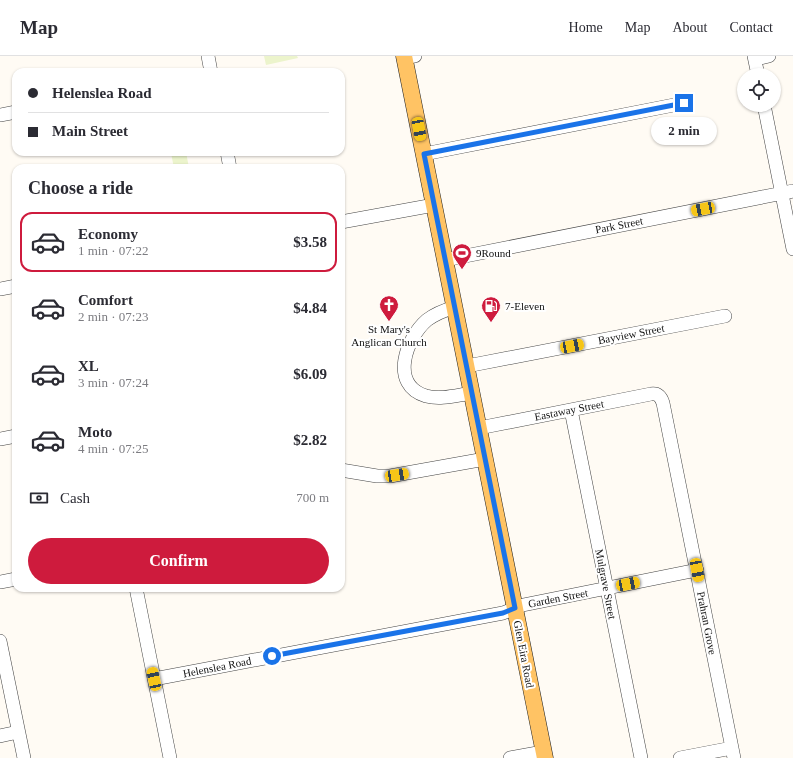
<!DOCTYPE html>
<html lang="en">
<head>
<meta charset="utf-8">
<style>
  body { margin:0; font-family:Georgia,serif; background:#f7f7f7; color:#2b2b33; height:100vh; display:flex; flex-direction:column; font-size:15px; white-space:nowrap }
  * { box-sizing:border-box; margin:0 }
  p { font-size:13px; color:#7c7c81 }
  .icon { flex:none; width:22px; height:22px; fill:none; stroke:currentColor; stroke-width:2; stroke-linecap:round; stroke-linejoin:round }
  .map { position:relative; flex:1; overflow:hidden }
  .sheet { position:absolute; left:12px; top:108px; width:333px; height:428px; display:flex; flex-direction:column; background:#fff; border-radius:12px; box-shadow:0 1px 3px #0004 }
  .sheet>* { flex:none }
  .top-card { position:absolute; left:12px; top:12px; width:333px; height:88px; border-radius:12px; box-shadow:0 1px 3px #0004; display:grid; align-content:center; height:88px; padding:0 16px; background:#fff }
  .tools { position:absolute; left:737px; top:12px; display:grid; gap:8px }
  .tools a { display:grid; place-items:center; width:44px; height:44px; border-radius:50%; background:#fff; box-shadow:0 1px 3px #0004; font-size:20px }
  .end { position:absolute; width:18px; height:18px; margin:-9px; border:5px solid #1a73e8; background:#fff; box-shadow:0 0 0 2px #fff }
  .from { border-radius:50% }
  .bubble { position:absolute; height:28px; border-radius:14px; background:#fff; box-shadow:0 1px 3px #0004; font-size:13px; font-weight:800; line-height:28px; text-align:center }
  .car { position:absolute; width:12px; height:24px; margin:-12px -6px; border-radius:5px; box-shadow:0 0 3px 1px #0007; background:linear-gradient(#f5c518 24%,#345 0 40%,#f5c518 0 76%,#345 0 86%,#f5c518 0) }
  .top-card b { display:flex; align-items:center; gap:14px; height:38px; font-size:15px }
  .top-card b+b { border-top:1px solid #e1e1e2 }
  .top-card i { width:10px; height:10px; background:#2b2b33 }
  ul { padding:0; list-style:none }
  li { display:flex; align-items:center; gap:12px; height:60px; margin:0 8px 6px; padding:0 8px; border:2px solid transparent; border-radius:12px }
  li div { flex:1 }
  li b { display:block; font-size:15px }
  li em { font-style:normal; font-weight:800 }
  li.active { border-color:#ce1b3d }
  li>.icon { width:36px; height:36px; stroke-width:1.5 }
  h2 { padding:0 16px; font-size:18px; line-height:48px }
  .pay { display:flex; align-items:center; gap:10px; height:44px; padding:0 16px; font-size:15px }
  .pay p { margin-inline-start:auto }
  .action { display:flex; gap:8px; margin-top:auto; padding:8px 16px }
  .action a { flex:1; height:46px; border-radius:24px; background:#ce1b3d; color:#fff; font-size:16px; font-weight:800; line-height:46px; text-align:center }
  header { display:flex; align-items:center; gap:24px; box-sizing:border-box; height:56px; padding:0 20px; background:#fff; border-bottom:1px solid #e1e1e2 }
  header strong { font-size:19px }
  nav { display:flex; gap:22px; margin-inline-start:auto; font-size:14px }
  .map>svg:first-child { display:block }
  .pitch { fill:#ecf4cc }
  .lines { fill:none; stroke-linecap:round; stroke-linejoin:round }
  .minor-casing { stroke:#444; stroke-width:14 }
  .major-casing { stroke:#222; stroke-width:17 }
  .minor { stroke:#fff; stroke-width:13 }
  .major { stroke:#ffc364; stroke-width:16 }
  .route { stroke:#1a73e8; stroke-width:5 }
  .labels { text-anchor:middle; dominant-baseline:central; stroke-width:4; stroke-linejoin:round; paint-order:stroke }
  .street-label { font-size:11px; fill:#111; stroke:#fff }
  .poi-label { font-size:11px; fill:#111; stroke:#fff; text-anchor:start }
</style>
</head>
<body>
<header>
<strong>Map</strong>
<nav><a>Home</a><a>Map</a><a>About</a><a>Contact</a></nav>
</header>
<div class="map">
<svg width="793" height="702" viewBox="0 0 793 702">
  <rect width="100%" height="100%" fill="#fffbf4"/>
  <path class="pitch" d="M264,0H297L298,2L266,9Z
    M175,96H186L189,112H174L171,97Z"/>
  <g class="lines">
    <defs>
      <path id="minor" d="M208,0L211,16
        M754,0L758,19
        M405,2L415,0
        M755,3L769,0
        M764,49L793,193
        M0,59L16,56
        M227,96L230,112
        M424,98L684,47
        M341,166L434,149
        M445,204L793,135
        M0,233L16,230
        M455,251C445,254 435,258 427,264C406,282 389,329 426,340C441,344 457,339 472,337
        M467,310L725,260
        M571,354L641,702
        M479,372L651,338C658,337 661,341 663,347L734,702
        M0,383L16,380
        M341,414L377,420H390L485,403
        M0,526L16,523
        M136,532L170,702
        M0,585L24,702
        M154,623L503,557L523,549L697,514
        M0,680L18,676
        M510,702L543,696
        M680,702L732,692"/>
      <path id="major" d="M404,0L545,702"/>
    </defs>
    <use href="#minor" class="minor-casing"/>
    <use href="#major" class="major-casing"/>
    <use href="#minor" class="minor"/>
    <use href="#major" class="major"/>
  </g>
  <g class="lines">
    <path class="route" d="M272,600L503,557L515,552L424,98L684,47"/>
  </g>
  <defs>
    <symbol id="stadium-pin" viewBox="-11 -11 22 30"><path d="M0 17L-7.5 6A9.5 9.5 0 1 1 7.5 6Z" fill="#ce1b3d" stroke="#fff"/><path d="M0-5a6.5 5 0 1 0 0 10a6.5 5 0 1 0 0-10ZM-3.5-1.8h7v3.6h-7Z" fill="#fff"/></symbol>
    <symbol id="church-pin" viewBox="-11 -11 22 30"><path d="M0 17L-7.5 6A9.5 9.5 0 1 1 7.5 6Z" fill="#ce1b3d" stroke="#fff"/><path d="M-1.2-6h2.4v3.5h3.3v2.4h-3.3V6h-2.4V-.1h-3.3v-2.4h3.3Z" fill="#fff"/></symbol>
    <symbol id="fuel-pin" viewBox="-11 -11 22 30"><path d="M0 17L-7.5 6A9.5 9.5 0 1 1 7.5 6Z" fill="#ce1b3d" stroke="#fff"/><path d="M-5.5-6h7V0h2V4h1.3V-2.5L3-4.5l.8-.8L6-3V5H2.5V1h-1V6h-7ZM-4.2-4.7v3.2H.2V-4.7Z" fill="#fff"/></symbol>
  </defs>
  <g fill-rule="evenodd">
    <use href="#stadium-pin" x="451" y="186" width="22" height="30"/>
    <use href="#church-pin" x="378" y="238" width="22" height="30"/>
    <use href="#fuel-pin" x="480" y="239" width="22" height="30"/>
  </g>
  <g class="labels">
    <g class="street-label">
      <text transform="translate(619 169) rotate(-11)">Park Street</text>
      <text transform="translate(631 278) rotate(-11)">Bayview Street</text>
      <text transform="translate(569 354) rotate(-11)">Eastaway Street</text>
      <text transform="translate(606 528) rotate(79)">Mulgrave Street</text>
      <text transform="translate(558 542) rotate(-11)">Garden Street</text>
      <text transform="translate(707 567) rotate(79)">Prahran Grove</text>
      <text transform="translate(524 598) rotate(79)">Glen Eira Road</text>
      <text transform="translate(217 611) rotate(-11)">Helenslea Road</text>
    </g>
    <g class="poi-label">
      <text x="476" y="197">9Round</text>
      <text x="505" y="250">7-Eleven</text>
      <text x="389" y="273" text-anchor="middle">St Mary's<tspan x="389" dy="13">Anglican Church</tspan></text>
    </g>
  </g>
</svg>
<div class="tools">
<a><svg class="icon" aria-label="locate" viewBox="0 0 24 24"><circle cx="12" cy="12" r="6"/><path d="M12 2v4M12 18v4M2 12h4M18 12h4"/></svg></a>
</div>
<i class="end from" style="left:272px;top:600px"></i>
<i class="end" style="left:684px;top:47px"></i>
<div class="bubble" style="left:651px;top:61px;width:66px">2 min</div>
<i class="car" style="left:419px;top:73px;rotate:169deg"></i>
<i class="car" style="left:703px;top:153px;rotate:259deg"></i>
<i class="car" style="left:572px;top:290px;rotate:79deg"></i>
<i class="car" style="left:397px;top:419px;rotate:81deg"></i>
<i class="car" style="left:697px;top:514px;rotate:169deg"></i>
<i class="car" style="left:628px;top:528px;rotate:79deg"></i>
<i class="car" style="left:154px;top:623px;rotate:348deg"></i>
<div class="top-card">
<b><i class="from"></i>Helenslea Road</b>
<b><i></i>Main Street</b>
</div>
<section class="sheet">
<h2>Choose a ride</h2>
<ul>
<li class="active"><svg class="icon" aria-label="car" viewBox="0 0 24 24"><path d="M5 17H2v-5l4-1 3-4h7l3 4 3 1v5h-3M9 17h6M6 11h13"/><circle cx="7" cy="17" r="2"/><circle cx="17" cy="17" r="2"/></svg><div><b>Economy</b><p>1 min · 07:22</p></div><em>$3.58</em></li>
<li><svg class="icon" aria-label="car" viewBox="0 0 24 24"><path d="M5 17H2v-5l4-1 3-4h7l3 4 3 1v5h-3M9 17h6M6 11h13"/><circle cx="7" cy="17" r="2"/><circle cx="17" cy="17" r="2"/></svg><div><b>Comfort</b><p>2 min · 07:23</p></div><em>$4.84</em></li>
<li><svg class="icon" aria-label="car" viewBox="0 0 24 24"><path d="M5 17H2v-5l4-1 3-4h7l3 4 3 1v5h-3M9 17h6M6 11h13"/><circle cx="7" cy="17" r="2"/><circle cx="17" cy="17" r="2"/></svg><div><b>XL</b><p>3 min · 07:24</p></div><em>$6.09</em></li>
<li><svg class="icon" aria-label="car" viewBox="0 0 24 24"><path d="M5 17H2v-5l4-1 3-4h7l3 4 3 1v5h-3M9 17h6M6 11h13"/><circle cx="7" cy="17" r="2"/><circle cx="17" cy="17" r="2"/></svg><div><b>Moto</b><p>4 min · 07:25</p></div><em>$2.82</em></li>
</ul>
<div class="pay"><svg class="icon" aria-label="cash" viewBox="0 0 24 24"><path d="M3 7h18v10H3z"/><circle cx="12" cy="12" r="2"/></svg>Cash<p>700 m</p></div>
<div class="action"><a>Confirm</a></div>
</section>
</div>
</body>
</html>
